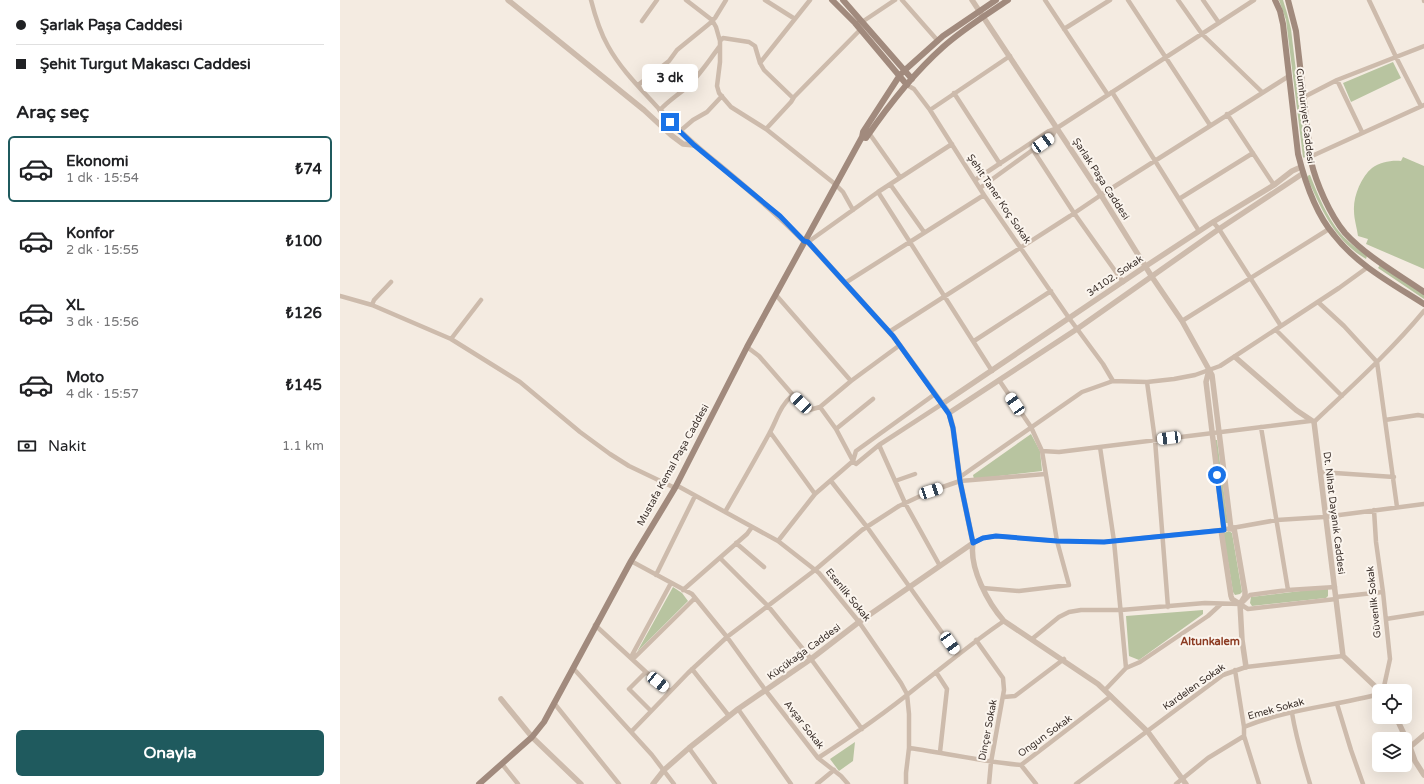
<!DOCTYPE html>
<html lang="tr">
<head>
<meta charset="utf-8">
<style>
  body { margin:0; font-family:"Varela Round",sans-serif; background:#f6f6f6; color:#202124; height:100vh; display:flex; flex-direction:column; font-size:15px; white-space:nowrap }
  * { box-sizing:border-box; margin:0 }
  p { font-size:13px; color:#757577 }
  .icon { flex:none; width:22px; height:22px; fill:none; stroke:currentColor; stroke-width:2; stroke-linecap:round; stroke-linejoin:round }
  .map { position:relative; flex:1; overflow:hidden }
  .sheet { display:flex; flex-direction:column; background:#fff; width:340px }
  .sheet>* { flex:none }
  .top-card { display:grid; align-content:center; height:88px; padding:0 16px; background:#fff }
  .tools { position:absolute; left:1032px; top:684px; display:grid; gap:8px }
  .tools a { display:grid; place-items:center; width:40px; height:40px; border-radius:6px; background:#fff; box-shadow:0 4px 16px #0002; font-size:20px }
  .end { position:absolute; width:18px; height:18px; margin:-9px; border:5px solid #1a73e8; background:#fff; box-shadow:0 0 0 2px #fff }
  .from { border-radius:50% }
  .bubble { position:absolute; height:28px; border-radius:6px; background:#fff; box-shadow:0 4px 16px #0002; font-size:13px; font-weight:700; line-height:28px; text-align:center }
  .car { position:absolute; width:12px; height:24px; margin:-12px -6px; border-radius:5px; box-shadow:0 0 3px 1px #0007; background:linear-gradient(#fff 24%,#345 0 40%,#fff 0 76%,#345 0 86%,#fff 0) }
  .top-card b { display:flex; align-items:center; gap:14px; height:38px; font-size:15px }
  .top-card b+b { border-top:1px solid #e0e0e0 }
  .top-card i { width:10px; height:10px; background:#202124 }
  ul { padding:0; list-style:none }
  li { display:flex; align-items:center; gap:12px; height:66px; margin:0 8px 6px; padding:0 8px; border:2px solid transparent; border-radius:6px }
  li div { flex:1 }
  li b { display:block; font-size:15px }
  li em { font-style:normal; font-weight:700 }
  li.active { border-color:#1f5a5e }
  li>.icon { width:36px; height:36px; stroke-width:1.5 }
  h2 { padding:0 16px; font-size:18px; line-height:48px }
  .pay { display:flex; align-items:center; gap:10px; height:44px; padding:0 16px; font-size:15px }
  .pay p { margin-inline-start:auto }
  .button { display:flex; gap:8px; margin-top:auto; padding:8px 16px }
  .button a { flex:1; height:46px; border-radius:6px; background:#1f5a5e; color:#fff; font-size:16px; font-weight:700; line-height:46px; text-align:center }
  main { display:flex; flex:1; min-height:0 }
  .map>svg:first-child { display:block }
  .green { fill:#b8c4a0 }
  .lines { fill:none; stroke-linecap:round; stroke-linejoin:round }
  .minor { stroke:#cdbbac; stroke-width:4.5 }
  .tertiary { stroke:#cdbbac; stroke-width:5.5 }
  .secondary { stroke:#a18a7d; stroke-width:6 }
  .route { stroke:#1a73e8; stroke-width:5 }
  .labels { text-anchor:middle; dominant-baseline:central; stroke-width:4; stroke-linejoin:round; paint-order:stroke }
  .street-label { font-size:10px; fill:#3b302b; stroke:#fbf5ee }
  .neighbourhood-label { font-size:11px; font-weight:bold; fill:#8c3b22; stroke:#fbf5ee }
</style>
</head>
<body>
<main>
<section class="sheet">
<div class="top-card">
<b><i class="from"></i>Şarlak Paşa Caddesi</b>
<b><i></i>Şehit Turgut Makascı Caddesi</b>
</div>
<h2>Araç seç</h2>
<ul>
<li class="active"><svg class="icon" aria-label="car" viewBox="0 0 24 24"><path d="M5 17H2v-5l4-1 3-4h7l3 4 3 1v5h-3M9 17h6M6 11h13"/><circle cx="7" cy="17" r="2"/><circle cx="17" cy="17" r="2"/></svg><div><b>Ekonomi</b><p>1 dk · 15:54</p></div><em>₺74</em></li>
<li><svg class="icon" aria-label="car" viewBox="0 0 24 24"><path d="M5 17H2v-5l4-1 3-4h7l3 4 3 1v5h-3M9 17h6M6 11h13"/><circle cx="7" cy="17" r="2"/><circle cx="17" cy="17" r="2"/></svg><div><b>Konfor</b><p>2 dk · 15:55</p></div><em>₺100</em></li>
<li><svg class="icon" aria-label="car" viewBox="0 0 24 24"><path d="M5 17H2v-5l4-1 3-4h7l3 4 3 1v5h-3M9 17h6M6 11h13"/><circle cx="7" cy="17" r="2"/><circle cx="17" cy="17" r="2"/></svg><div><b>XL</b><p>3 dk · 15:56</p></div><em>₺126</em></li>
<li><svg class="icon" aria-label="car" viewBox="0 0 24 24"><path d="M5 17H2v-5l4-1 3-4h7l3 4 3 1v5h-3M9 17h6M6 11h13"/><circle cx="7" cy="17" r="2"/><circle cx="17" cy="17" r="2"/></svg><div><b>Moto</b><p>4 dk · 15:57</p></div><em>₺145</em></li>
</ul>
<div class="pay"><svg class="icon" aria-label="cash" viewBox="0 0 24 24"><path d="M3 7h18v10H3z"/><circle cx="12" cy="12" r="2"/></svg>Nakit<p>1.1 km</p></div>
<div class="button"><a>Onayla</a></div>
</section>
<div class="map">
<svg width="1084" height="784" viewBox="0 0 1084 784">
  <rect width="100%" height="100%" fill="#f4ebe1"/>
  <path class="green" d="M939,0H943L947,13L951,29L966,155L964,158L963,157L946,20Z
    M1053,62L1061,78L1011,102L1003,83Z
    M1063,157L1084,166V269L1026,244L1028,239L1018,236C1017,228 1014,219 1014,211C1013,197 1021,177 1032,168C1040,162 1052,160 1061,161Z
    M969,175H970C978,195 987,217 1001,234C1008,242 1018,249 1027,256L1026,259C995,241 981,209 967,177Z
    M1040,265L1084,295V299L1038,268Z
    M691,434L700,451L702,471L634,479L633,475Z
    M875,440H877L888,523H885Z
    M889,531L892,533L902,592L900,594L895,595L893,592L884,537V533Z
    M333,587L342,593L348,601L297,652Z
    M985,588L988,589V596L986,598L912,606L910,603L911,597Z
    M863,610V614L799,660L789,656L786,616Z
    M515,742L513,761L499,771L490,759Z"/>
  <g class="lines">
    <path class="minor" d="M251,0C255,16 260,32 268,46C281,70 302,90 320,110C328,101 338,95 347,87C359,76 369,61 379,47
      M346,0L372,20L376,27L380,41
      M425,0L455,19
      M562,0L598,41
      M705,0L768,95
      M788,0L870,125
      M838,0L862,34L922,92
      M863,0L879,23
      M1029,0L1056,57L1081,106
      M1084,0V1
      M302,21L317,0
      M522,22L555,0
      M724,29L770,0
      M420,63L415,46L409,42L383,38L380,41V62L377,86L379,93L391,107L426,129L495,184L503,192L513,210
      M997,80L1022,132
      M298,85L329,61L337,50L369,24L375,18L386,0
      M567,85L574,89L590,110L644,195L729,318L763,364L773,381
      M772,92L859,231
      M614,93L660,164
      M964,97L997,80L1084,46
      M453,98L424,70L420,63L470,0
      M590,110L670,56
      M887,114L934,185
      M717,128L914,0
      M426,129L451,102L454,97L520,30
      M339,132L353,120L367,112L382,96
      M529,133L560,177
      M693,150L734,213L783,282
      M972,156L1084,105
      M635,180L709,131L717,128L712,136L640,188
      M550,184L584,232
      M538,192L652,371
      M839,199L913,153
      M873,222L879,229L941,326
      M468,242L538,192L612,144
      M505,283L644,195
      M436,295L511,381
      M0,296L32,305L111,339L180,382L240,432L270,454L289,466L335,488
      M978,302L1004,326L1037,362L1057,507
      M32,305L34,300L51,282
      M842,321L989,229
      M936,330L1002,396
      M549,332L730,216L761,195L949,76
      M111,339L141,300
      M634,341L711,291
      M407,347L419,356L453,395
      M807,382L815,440L828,607
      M480,407L496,429L513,461
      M1045,420L1078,415L1084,416
      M974,422C1012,386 1051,351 1084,311
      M921,427L948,590
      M496,429L533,399
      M430,432L475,494
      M539,445L565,503L600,566
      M760,447L774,541L786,668
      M702,451L719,452L970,421
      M513,461L516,451L595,394
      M980,472L1054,477
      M620,477L742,392L773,381L807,382L834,379L855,375L880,366L999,288L1028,267
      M491,481L527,527L618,655
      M555,481L575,474
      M336,485L438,541L479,573L519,622L561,683L567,694L569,714V748L566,773V784
      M1034,510L1036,542L1043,592L1050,659L1043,691
      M385,512C400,486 415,460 429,434C437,420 440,405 453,395L469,410L480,407L511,381L560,345
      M438,541L475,494L513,461L516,464L539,445L602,404
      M396,543L424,567
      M633,543L643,538L656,536L717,541L764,542L881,530L937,520L984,517L1084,504
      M380,558L428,606L471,659L522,729
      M291,561L352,594L387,637L426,691L478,758L501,776L508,784
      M316,575L355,496
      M643,588L679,591L729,585L717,541L702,451L691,427L659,380
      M343,590L407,534L412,527
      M996,597L1043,592
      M903,602L910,595L948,590L995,587
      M1046,619L1084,613
      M255,625L306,672L330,691
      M692,639L719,617L729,612L741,610H781L865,603L900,604L908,609L996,599
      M636,640L663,678L664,690L651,762L649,784
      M291,657L331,583
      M293,659L355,598
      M233,668L312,755L334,784
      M352,669L389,716
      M895,670L904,727
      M306,672L289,689L311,711
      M596,672L607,689L600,752
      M765,690L786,668L800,662L868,616L881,604
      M664,697L675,696L724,659
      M214,703L279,784
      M997,704L1011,750L1023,784
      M398,709L451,784
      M952,713C956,737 963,761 970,784
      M291,732L348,673L387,637L475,570L522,530L559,506L591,491L620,481L705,474
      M904,736L919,784
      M349,748L375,784
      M569,748C607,753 644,762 681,765L771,696
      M478,758C512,736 545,713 577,687C606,665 634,641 664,621
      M162,764L178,784
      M681,765L696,784
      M477,784L494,770
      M736,784L883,675L906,667L1003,656
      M836,784L868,758L904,736V727C947,709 995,706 1039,694"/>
    <path class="tertiary" d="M168,0L304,110L331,135L343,144L354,145
      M632,0L761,195L812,277L842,321L872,375L891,529
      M320,110C338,131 358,148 379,165C408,189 437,214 464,241L468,242L553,336L609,413L613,428L620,481L633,543C629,568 648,603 664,621L758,684L808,732L846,784
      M895,357L956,410L974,422L1003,656L1040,691
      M869,370L866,382L884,530
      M602,404L806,266L873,222L934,185L952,171L961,167
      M609,413L737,329L879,229L962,174
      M894,528L905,592V596L900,604L902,640L906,667
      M881,530L891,596L892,599L900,604
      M161,699L192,737L241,784
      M1056,717L1070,747L1075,761L1084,775
      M1070,747L1084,735
      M313,784L324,770L349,748L398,709L471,659L519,622L633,543"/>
    <path class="secondary" d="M492,0L515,23L567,85
      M503,0L572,79
      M935,0L940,11L943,24L958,154C965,182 975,213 994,235C1017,265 1053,284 1084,304
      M948,0L956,31L971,161C976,183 990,215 1005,233C1026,256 1058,274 1084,292
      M522,137L526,138C548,106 574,73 603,47C623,29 646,15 668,0
      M139,784L192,737L204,722L291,561L335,488L407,347L522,137L523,132L560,75L565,70L603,36L656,0"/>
  </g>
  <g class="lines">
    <path class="route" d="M330,122L354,145L440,216L464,241L468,242L553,336L609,414L613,428L620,481L633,543L643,538L656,536L717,541L764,542L884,530L877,475"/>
  </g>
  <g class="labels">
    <g class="street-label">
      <text transform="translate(965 116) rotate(83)">Cumhuriyet Caddesi</text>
      <text transform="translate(761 179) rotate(57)">Şarlak Paşa Caddesi</text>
      <text transform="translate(659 199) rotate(56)">Şehit Taner Koç Sokak</text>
      <text transform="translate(775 276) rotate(-34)">34102. Sokak</text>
      <text transform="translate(333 465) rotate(-61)">Mustafa Kemal Paşa Caddesi</text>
      <text transform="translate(994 513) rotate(83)">Dt. Nihat Dayanık Caddesi</text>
      <text transform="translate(508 595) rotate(51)">Esenlik Sokak</text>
      <text transform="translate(1034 602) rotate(-96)">Güvenlik Sokak</text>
      <text transform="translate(464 652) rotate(-36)">Küçükağa Caddesi</text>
      <text transform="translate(854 687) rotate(-35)">Kardelen Sokak</text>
      <text transform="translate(936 709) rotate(-15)">Emek Sokak</text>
      <text transform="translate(464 725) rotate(52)">Avşar Sokak</text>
      <text transform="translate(648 730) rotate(-79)">Dinçer Sokak</text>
      <text transform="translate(705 736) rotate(-36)">Ongun Sokak</text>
    </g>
    <g class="neighbourhood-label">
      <text x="870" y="641">Altunkalem</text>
    </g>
  </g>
</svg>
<div class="tools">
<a><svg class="icon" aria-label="locate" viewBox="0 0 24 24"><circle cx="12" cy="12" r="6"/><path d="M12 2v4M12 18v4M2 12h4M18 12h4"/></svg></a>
<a><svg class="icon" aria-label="layers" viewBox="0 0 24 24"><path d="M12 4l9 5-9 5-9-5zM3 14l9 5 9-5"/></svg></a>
</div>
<i class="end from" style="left:877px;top:475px"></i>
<i class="end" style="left:330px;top:122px"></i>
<div class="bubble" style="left:302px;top:64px;width:56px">3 dk</div>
<i class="car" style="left:703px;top:143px;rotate:55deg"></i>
<i class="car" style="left:461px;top:403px;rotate:314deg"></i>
<i class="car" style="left:675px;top:404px;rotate:326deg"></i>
<i class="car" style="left:829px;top:438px;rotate:263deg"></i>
<i class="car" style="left:591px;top:491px;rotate:72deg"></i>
<i class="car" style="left:610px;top:643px;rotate:145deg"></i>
<i class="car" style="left:318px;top:682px;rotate:129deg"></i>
</div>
</main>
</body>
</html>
